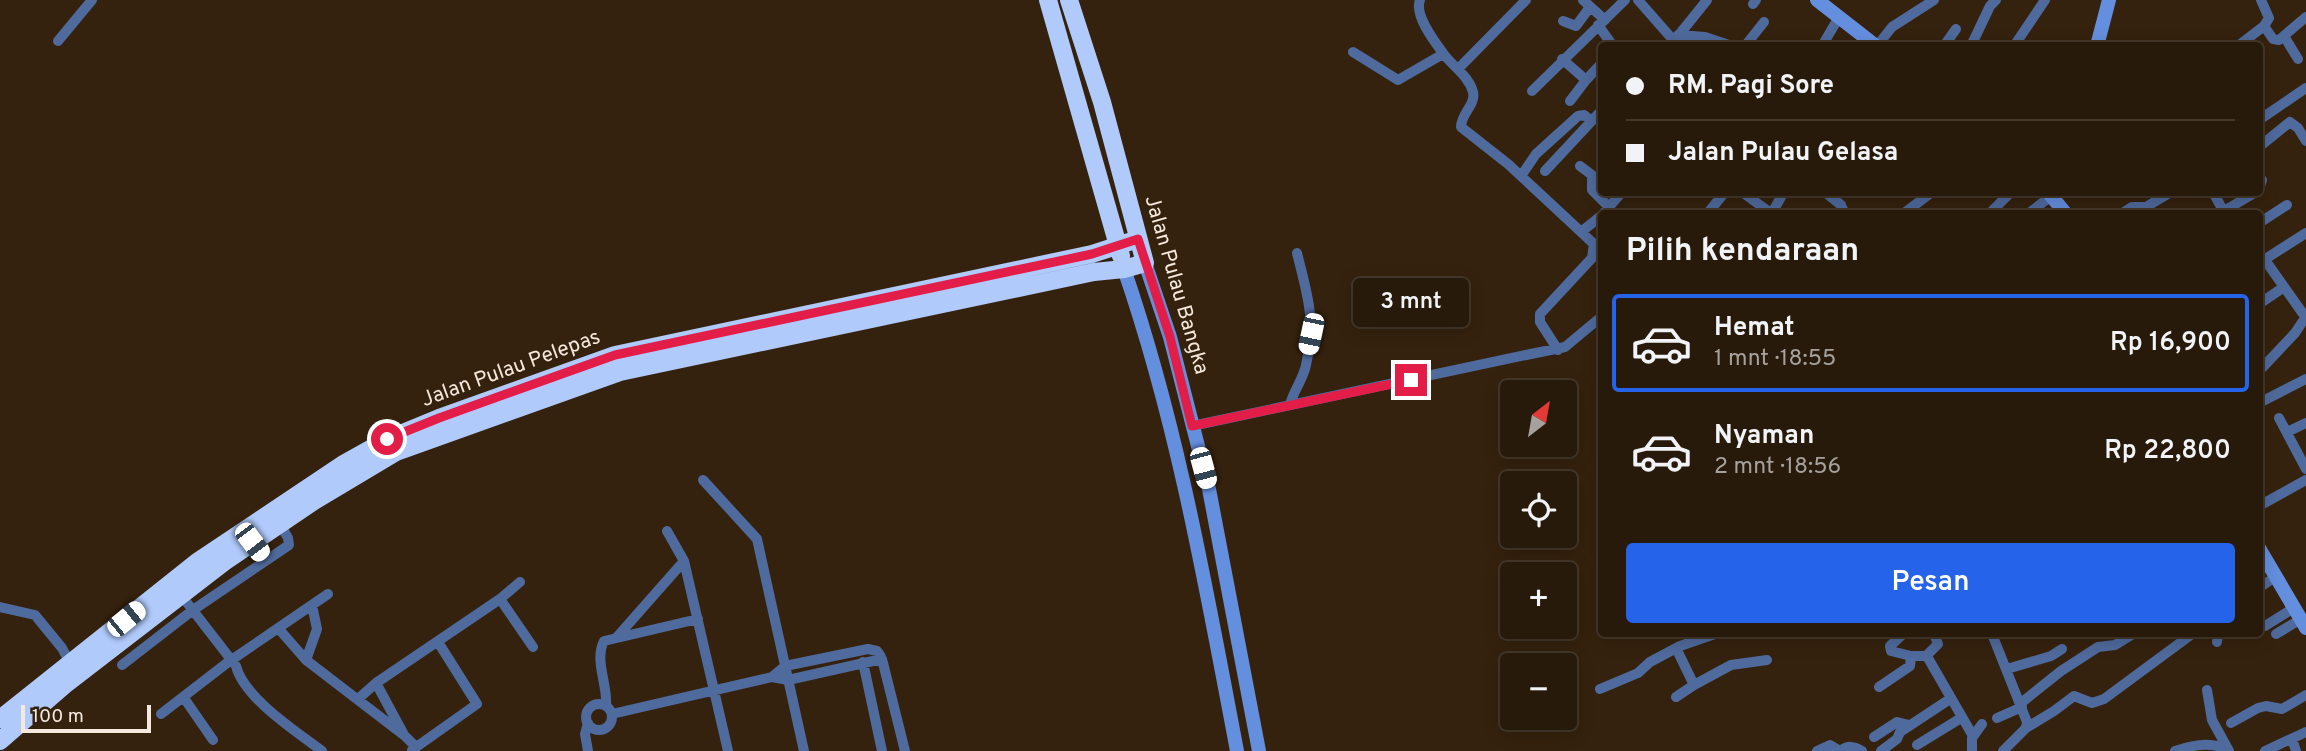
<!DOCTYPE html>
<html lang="id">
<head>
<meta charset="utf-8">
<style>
  body { margin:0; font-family:Overpass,sans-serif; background:#302313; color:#f1f3f6; height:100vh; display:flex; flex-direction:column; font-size:26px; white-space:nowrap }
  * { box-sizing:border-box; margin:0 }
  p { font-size:23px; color:#a5a19c }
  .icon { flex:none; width:38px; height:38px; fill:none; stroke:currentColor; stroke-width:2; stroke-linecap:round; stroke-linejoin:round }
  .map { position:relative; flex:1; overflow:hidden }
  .side { position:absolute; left:1598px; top:210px; width:665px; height:427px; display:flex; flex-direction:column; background:#281a0a; border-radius:7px; box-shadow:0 4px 18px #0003,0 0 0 2px #44382b }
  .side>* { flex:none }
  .guide { position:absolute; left:1598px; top:42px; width:665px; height:154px; border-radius:7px; box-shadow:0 4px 18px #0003,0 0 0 2px #44382b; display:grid; align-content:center; height:154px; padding:0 28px; background:#281a0a }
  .needle { width:46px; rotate:31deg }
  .controls { position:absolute; left:1500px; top:380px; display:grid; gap:14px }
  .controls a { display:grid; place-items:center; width:77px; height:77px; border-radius:7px; background:#281a0a; box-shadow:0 4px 18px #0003,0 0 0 2px #44382b; font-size:35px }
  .scale { position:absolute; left:21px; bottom:18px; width:130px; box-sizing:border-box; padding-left:7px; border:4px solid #f5e9dd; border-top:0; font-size:19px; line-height:24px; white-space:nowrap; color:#f5e9dd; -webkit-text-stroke:5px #35220e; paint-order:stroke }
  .end { position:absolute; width:32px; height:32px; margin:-16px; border:9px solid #e11d48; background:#fff; box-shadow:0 0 0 4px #fff }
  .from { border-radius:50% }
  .bubble { position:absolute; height:49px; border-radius:7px; background:#281a0a; box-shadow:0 4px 18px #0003,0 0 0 2px #44382b; font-size:23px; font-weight:600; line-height:49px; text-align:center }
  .car { position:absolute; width:21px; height:42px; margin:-21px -10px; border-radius:9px; box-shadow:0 0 5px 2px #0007; background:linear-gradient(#fff 24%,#345 0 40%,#fff 0 76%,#345 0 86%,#fff 0) }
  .guide b { display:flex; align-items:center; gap:24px; height:66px; font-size:26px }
  .guide b+b { border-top:2px solid #44382b }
  .guide i { width:18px; height:18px; background:#f1f3f6 }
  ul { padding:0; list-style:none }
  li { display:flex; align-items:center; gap:21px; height:98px; margin:0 14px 10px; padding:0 14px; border:4px solid transparent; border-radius:7px }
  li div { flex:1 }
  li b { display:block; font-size:26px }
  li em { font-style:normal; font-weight:600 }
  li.selected { border-color:#2563eb }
  li>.icon { width:63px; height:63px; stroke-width:1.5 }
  h2 { padding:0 28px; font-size:32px; line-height:84px }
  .action { display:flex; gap:14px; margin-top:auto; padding:14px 28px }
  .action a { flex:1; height:80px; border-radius:7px; background:#2563eb; color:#fff; font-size:28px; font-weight:600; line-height:80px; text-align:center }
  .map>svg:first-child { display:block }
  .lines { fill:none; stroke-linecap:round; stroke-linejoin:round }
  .street { stroke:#4f6a9c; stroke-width:10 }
  .secondary { stroke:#648fdf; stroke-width:14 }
  .highway { stroke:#afcafb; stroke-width:18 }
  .route { stroke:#e11d48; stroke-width:9 }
  .labels { text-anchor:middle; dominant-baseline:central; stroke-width:5; stroke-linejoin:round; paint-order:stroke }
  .street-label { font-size:21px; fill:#f5e9dd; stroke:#35220e }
</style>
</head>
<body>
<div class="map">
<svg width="2306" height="751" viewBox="0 0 2306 751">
  <rect width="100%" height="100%" fill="#35220e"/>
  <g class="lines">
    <path class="street" d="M1420,0C1414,15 1434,41 1443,53C1452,66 1469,76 1473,92C1476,105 1461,113 1461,127L1508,164L1594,244L1592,258L1540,314V322L1558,350
      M1583,0L1605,20
      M1638,0L1674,41
      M2261,0L2269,18L2264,26L2273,39L2279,40L2306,17
      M1753,4L1756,0
      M1563,21L1576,26L1590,7
      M1598,25L1613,46
      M1678,35L1705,37L1732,46
      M2284,36L2298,59
      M58,41L92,0
      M1670,46L1707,0
      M1745,46L1764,22
      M1822,46L1839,17
      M1877,46L1892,27L1934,0
      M1944,46L1956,29
      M1971,46L1990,6L1996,0
      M2014,46L2045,0
      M2238,46L2264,26
      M1353,52L1398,80L1443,54
      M1562,59L1586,80L1601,64
      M1458,69L1526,0
      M1532,91L1625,0
      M1570,101L1586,80
      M2259,120L2306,88
      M2259,147L2290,122L2298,128L2306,141
      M1580,166L1592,175V190L1609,207
      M1545,171L1601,111
      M1521,176L1536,154L1578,116L1584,115L1592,121
      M2259,188L2262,180
      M1742,192L1772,214
      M1825,192L1841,205L1845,214
      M2213,192L2225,214
      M2224,211L2256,192
      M1772,213L1781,197
      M1603,214L1622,192
      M1707,214L1725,192
      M1903,214L1932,192
      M1989,214L2011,192
      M2028,214L2051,196
      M2121,214L2132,207H2146L2171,192
      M2259,223L2287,205
      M1581,232L1601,216
      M2265,260L2306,318
      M2259,263L2306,233
      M2259,304L2284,287
      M2263,367L2295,333L2305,318
      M2259,403L2306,379
      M1290,405C1293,391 1303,380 1306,365C1316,320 1308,297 1297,253
      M2279,418L2306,469
      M1192,426L1526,355L1565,347L1601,317
      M2287,432L2306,423
      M703,480L757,539L804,751
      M2259,506L2306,480
      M667,531L684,561L728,751
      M2259,588L2275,577
      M181,595L236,666C244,698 297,732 322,751
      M500,599L533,647
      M0,607L35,615L62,648L70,663
      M2265,626L2294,608
      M278,628L306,660L405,736L415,746
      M1903,634L1890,646L1891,651L1911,656H1926L1928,658L1973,736
      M1992,634L2027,722L2026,728L2003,751
      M2276,634L2301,619
      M617,637L684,561
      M2217,642L2218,634
      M1676,648L1694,685L1676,697
      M1926,656L1938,644L1934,634
      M882,659L788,680L772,677L785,666L868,649L877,651C880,654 882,659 883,663L905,751
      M306,660L317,629L312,605
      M863,662L882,751
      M122,665L193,610L289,545L288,538L280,524
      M2007,669L2051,656L2062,649
      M376,683L403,733
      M1694,685L1731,665L1767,660
      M1879,687L1910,666L1911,656
      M1600,689L1638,673L1650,662L1680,646L1715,634
      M2207,690L2212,720L2229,751
      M184,698L213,740
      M358,699L376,683L500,599L520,582
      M2021,703L2061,671L2098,647L2115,645L2133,634
      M586 717a13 13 0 1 1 26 0a13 13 0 1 1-26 0Z
      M606,706C608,685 594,660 604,641L698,619
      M161,714L227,663L328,594
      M612,714L772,677
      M1997,718L2022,707
      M2231,723L2258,708L2266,706L2282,709L2306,695
      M2026,728L2054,711L2074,696L2092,703L2104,699L2192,634
      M1874,737L1897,722L1909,725
      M2292,739L2296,751
      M1917,745L1961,718
      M412,750L477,704L438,642
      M588,751L585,734L588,723
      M1817,751L1830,745L1840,751
      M1840,751C1848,745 1854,746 1862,751
      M1881,751L1897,739L1900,732L1950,699
      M1972,751V738L1982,724
      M2175,751C2192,745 2213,740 2228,751
      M2265,751L2306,732"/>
    <path class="secondary" d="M1817,0L1876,46
      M2097,46L2109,0
      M2048,192L2066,214
      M1145,263L1170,337L1209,489L1259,751
      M1124,269C1178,426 1206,588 1237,751
      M2259,548L2306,628"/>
    <path class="highway" d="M1048,0L1121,256
      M0,719L197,562L345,463L388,439L439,418L615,355L1092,254L1138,239
      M0,741L67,683L224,562L314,501L396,452L620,372L1094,272L1124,269L1145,263L1102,102L1069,0"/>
  </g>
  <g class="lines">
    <path class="route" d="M387,439L439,418L615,355L1092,254L1138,239L1170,337L1192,426L1411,380"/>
  </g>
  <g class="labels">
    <g class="street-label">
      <text transform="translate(1176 285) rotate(74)">Jalan Pulau Bangka</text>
      <text transform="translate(511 369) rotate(-20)">Jalan Pulau Pelepas</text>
    </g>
  </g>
</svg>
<div class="controls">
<a><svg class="needle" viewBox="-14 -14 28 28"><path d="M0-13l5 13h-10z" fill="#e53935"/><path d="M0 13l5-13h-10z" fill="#a5a19c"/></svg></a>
<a><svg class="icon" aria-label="locate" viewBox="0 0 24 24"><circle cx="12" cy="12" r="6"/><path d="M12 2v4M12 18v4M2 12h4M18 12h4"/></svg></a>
<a>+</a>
<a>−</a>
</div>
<div class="scale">100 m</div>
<i class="end from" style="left:387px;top:439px"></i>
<i class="end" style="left:1411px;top:380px"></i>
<div class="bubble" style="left:1353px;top:278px;width:116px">3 mnt</div>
<i class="car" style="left:1311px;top:334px;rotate:192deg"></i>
<i class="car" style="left:1203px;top:468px;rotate:165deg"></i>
<i class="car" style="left:252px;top:542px;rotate:143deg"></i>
<i class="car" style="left:126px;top:619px;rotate:51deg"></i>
<div class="guide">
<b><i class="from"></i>RM. Pagi Sore</b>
<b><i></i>Jalan Pulau Gelasa</b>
</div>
<section class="side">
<h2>Pilih kendaraan</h2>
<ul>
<li class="selected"><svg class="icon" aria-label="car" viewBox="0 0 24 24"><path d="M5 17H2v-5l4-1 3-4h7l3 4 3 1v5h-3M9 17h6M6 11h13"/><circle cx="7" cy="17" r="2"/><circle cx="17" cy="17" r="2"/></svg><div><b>Hemat</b><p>1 mnt · 18:55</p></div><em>Rp 16,900</em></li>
<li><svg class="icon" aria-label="car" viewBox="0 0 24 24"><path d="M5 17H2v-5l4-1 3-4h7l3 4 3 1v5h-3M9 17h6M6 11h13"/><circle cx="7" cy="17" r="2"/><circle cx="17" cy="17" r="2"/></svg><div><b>Nyaman</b><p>2 mnt · 18:56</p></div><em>Rp 22,800</em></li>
</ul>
<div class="action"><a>Pesan</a></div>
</section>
</div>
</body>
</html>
